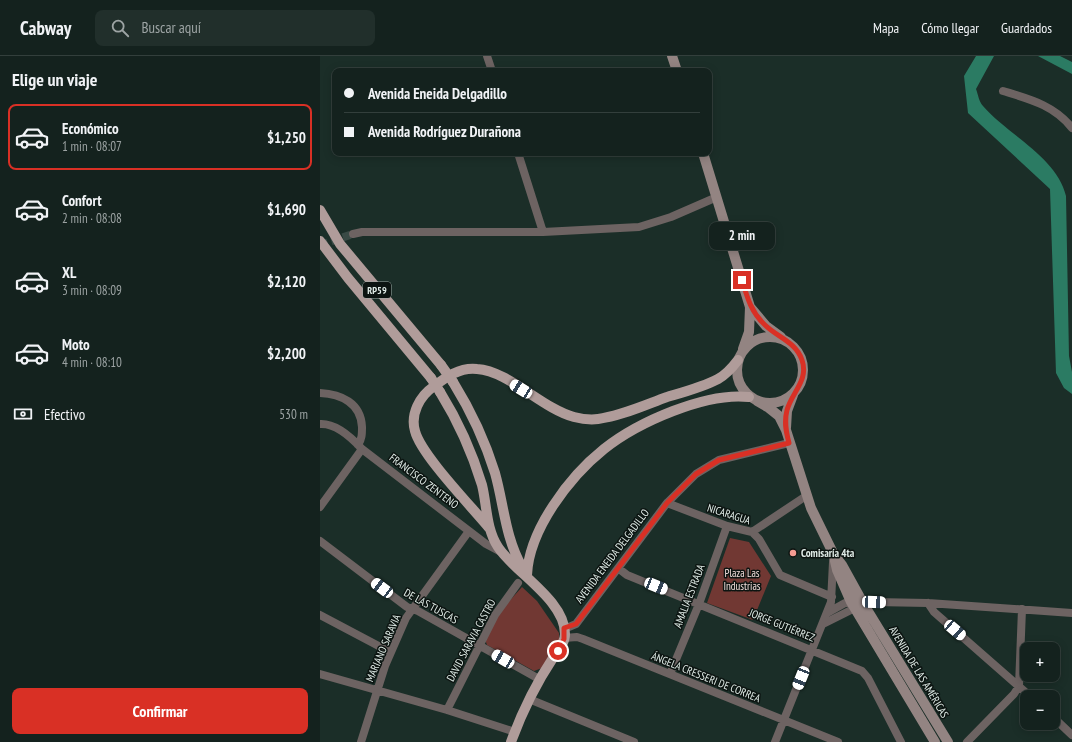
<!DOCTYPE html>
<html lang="es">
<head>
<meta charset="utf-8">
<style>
  body { margin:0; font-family:"PT Sans Narrow",sans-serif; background:#212f2b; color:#f1f3f6; height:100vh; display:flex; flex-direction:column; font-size:15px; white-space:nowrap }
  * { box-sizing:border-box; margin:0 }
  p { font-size:13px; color:#9da4a4 }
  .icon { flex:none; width:22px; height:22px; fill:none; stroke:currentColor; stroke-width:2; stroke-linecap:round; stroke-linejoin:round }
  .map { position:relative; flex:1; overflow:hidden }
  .details { display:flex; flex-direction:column; background:#14221e; width:320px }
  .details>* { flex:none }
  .guide { position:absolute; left:12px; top:12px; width:380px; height:88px; border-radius:8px; box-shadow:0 2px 10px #0003,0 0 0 1px #333f3c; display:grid; align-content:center; height:88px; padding:0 12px; background:#14221e }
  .fabs { position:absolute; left:700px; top:586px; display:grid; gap:8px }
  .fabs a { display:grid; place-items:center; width:40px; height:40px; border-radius:8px; background:#14221e; box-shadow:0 2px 10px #0003,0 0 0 1px #333f3c; font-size:20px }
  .end { position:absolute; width:18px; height:18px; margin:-9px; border:5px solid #d93025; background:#fff; box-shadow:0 0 0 2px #fff }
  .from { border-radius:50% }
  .bubble { position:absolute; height:28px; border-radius:8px; background:#14221e; box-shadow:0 2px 10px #0003,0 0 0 1px #333f3c; font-size:13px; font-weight:700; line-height:28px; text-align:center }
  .car { position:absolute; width:12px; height:24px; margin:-12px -6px; border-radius:5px; box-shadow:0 0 3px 1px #0007; background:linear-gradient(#fff 24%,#345 0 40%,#fff 0 76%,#345 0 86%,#fff 0) }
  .guide b { display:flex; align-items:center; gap:14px; height:38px; font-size:15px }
  .guide b+b { border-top:1px solid #333f3c }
  .guide i { width:10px; height:10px; background:#f1f3f6 }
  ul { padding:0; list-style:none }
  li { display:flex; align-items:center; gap:12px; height:66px; margin:0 8px 6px; padding:0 4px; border:2px solid transparent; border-radius:8px }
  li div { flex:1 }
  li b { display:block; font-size:15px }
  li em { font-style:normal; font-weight:700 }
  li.active { border-color:#d93025 }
  li>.icon { width:36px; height:36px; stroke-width:1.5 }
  h2 { padding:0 12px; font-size:18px; line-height:48px }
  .pay { display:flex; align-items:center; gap:10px; height:44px; padding:0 12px; font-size:15px }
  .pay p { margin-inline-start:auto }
  .action { display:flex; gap:8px; margin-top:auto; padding:8px 12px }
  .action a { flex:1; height:46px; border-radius:8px; background:#d93025; color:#fff; font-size:16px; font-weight:700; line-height:46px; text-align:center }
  header { display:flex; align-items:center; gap:24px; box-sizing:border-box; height:56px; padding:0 20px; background:#14221e; border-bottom:1px solid #333f3c }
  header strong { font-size:19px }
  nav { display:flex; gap:22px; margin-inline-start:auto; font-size:14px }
  .search { width:280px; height:36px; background:#212f2b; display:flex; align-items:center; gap:10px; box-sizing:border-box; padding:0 14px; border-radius:8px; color:#9da4a4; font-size:15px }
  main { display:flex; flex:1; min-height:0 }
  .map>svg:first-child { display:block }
  .green { fill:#713833 }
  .water { fill:#2b7b63 }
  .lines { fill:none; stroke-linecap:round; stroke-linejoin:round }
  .street-tunnel { stroke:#394a45; stroke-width:8; stroke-dasharray:8 4; stroke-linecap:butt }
  .street { stroke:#6d6362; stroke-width:8 }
  .secondary { stroke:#938482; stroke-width:10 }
  .primary { stroke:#b09c9a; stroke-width:10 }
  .primary-bridge { stroke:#b09c9a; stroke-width:10 }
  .route { stroke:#d93025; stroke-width:5 }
  .poi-dot { fill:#f59c92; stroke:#0c1411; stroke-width:1.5 }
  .labels { text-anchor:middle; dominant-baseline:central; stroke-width:3; stroke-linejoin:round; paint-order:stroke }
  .shield { fill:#0c1411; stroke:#a0aba7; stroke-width:1 }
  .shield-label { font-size:10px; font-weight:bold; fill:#e0ece7 }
  .street-label { font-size:11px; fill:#e0ece7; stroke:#0c1411 }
  .poi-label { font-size:11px; font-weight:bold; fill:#e0ece7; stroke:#0c1411; text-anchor:start }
  .park-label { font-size:11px; fill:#f3dfdc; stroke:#0c1411 }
</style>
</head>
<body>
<header>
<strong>Cabway</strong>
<div class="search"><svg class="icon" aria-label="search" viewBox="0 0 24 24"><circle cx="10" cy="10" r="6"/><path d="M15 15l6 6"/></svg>Buscar aquí</div>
<nav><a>Mapa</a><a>Cómo llegar</a><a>Guardados</a></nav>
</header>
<main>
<section class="details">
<h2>Elige un viaje</h2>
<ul>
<li class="active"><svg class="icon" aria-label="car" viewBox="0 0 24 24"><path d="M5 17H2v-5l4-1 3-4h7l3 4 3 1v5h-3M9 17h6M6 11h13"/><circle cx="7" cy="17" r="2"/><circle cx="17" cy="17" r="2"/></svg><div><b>Económico</b><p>1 min · 08:07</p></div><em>$1,250</em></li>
<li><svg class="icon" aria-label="car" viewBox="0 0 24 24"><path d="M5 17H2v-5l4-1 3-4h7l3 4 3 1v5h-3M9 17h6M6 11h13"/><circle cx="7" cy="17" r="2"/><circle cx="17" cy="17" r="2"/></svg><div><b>Confort</b><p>2 min · 08:08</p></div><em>$1,690</em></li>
<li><svg class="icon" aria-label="car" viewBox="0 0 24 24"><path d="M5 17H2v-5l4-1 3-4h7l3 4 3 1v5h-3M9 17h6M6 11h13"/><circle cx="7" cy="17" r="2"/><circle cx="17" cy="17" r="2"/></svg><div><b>XL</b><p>3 min · 08:09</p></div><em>$2,120</em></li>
<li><svg class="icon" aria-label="car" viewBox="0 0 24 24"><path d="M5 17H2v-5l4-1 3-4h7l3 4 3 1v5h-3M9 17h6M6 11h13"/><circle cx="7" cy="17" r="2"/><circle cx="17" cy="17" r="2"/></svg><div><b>Moto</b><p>4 min · 08:10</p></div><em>$2,200</em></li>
</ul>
<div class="pay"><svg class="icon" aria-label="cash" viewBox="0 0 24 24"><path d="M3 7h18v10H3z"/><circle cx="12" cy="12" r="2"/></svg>Efectivo<p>530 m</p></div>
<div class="action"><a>Confirmar</a></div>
</section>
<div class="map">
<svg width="752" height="686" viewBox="0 0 752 686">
  <rect width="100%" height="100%" fill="#1b2e28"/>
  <path class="green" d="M410,482L429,486L451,520L433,564L387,547Z
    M202,531L217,545L239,577V587L222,612L214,615L167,589L165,583L182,553Z"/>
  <path class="water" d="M656,0H674L656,33C658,38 659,46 663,50C688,79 737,101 746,140L749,300L752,316V338L744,332L736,317L730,133L648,57L644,20Z
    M718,0H740L752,6V18Z"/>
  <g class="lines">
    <path class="street-tunnel" d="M0,189L33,178"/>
    <path class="street" d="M167,0L172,15
      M683,35C709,43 734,49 752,72
      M198,97L223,176
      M33,178L42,176H223L319,171L351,161L397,141
      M0,337C21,338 41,347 42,371C42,378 42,383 38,389
      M0,368C16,367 32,382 42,393L149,475L166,488L181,496
      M347,447L407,470L432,476L439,483L460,519L512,541
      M0,451L42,393
      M432,476L486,440
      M0,485L87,551L98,555L219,623
      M298,512L307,519L542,615L548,622L581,686
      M608,547L614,556L711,641
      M507,557L525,547L554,546L608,547L752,557
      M0,559L70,596
      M503,568L539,550
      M244,573L256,568L347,447L376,418L399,404L469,387
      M244,582L257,581L263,583L518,686
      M0,618L127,654L195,676
      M350,618L379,548L407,470
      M209,643L314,686
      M127,654L175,559L198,527
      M733,661L752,679
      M41,686L65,610L86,562L149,475
      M455,686L511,546L513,506
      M647,686L694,638L699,630L702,553"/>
    <path class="secondary" d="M352,0L357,15
      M383,97L430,251L429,276L423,293
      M430,251L446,270L461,281
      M417 314a33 33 0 1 1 66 0a33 33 0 1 1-66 0Z
      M437,345L449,352L459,360L466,374L491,452L513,497L522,509L543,547L628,686
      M466,372L467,355L473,339
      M514,501L517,514L531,546L615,686"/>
    <path class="primary" d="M0,154L20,188L121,309
      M0,185L28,222L111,322
      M133,326C151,355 165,385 175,417C184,449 185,481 202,511
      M120,336C138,365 152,396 162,429C167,449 166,473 178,491C194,516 245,544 245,578C245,587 238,595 233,602C215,629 202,656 191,686
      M170,473C153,452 101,399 95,375C90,358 100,340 113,331C126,321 140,311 157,313C189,315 221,352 254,361C262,363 270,364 278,363C301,360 325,349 347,341C364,336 383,331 398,323C407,318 412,312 418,304
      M207,519C209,474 249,421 284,393C318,366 386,336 429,341"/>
    <path class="primary-bridge" d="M121,309L133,326
      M111,322L120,336"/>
  </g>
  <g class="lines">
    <path class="route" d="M238,595L244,583V572L256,568L347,447L376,418L399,404L469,387C466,376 464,366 467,354C472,336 489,324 482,304C476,286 457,281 445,269C431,256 427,241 422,224"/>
  </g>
  <circle class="poi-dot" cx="473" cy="497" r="4"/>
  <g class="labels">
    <rect class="shield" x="43" y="226" width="28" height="16" rx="3"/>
    <g class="shield-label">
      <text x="57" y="234">RP59</text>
    </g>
    <g class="street-label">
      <text transform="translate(104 425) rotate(37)">FRANCISCO ZENTENO</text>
      <text transform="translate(409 458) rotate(18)">NICARAGUA</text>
      <text transform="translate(292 500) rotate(-53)">AVENIDA ENEIDA DELGADILLO</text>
      <text transform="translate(369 540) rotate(-69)">AMALIA ESTRADA</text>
      <text transform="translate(111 550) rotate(29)">DE LAS TUSCAS</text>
      <text transform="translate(462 569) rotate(22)">JORGE GUTIÉRREZ</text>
      <text transform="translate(151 584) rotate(-62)">DAVID SARAVIA CASTRO</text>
      <text transform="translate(63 592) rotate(-67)">MARIANO SARAVIA</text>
      <text transform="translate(599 616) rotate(59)">AVENIDA DE LAS AMÉRICAS</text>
      <text transform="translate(386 621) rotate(22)">ÁNGELA CRESSERI DE CORREA</text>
    </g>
    <g class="poi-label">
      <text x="481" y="497">Comisaría 4ta</text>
    </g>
    <g class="park-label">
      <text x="422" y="517">Plaza Las<tspan x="422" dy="13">Industrias</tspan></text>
    </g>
  </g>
</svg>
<div class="fabs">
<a>+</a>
<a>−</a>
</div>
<i class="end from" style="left:238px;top:595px"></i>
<i class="end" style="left:422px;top:224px"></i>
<div class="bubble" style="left:389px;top:166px;width:66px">2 min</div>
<i class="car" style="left:201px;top:333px;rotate:302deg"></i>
<i class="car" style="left:336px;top:530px;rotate:112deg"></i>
<i class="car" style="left:62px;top:532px;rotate:307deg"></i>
<i class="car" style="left:554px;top:546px;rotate:92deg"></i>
<i class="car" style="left:635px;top:574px;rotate:131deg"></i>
<i class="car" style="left:183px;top:603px;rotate:300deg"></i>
<i class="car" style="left:481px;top:622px;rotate:202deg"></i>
<div class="guide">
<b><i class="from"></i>Avenida Eneida Delgadillo</b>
<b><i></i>Avenida Rodríguez Durañona</b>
</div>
</div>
</main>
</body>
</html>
